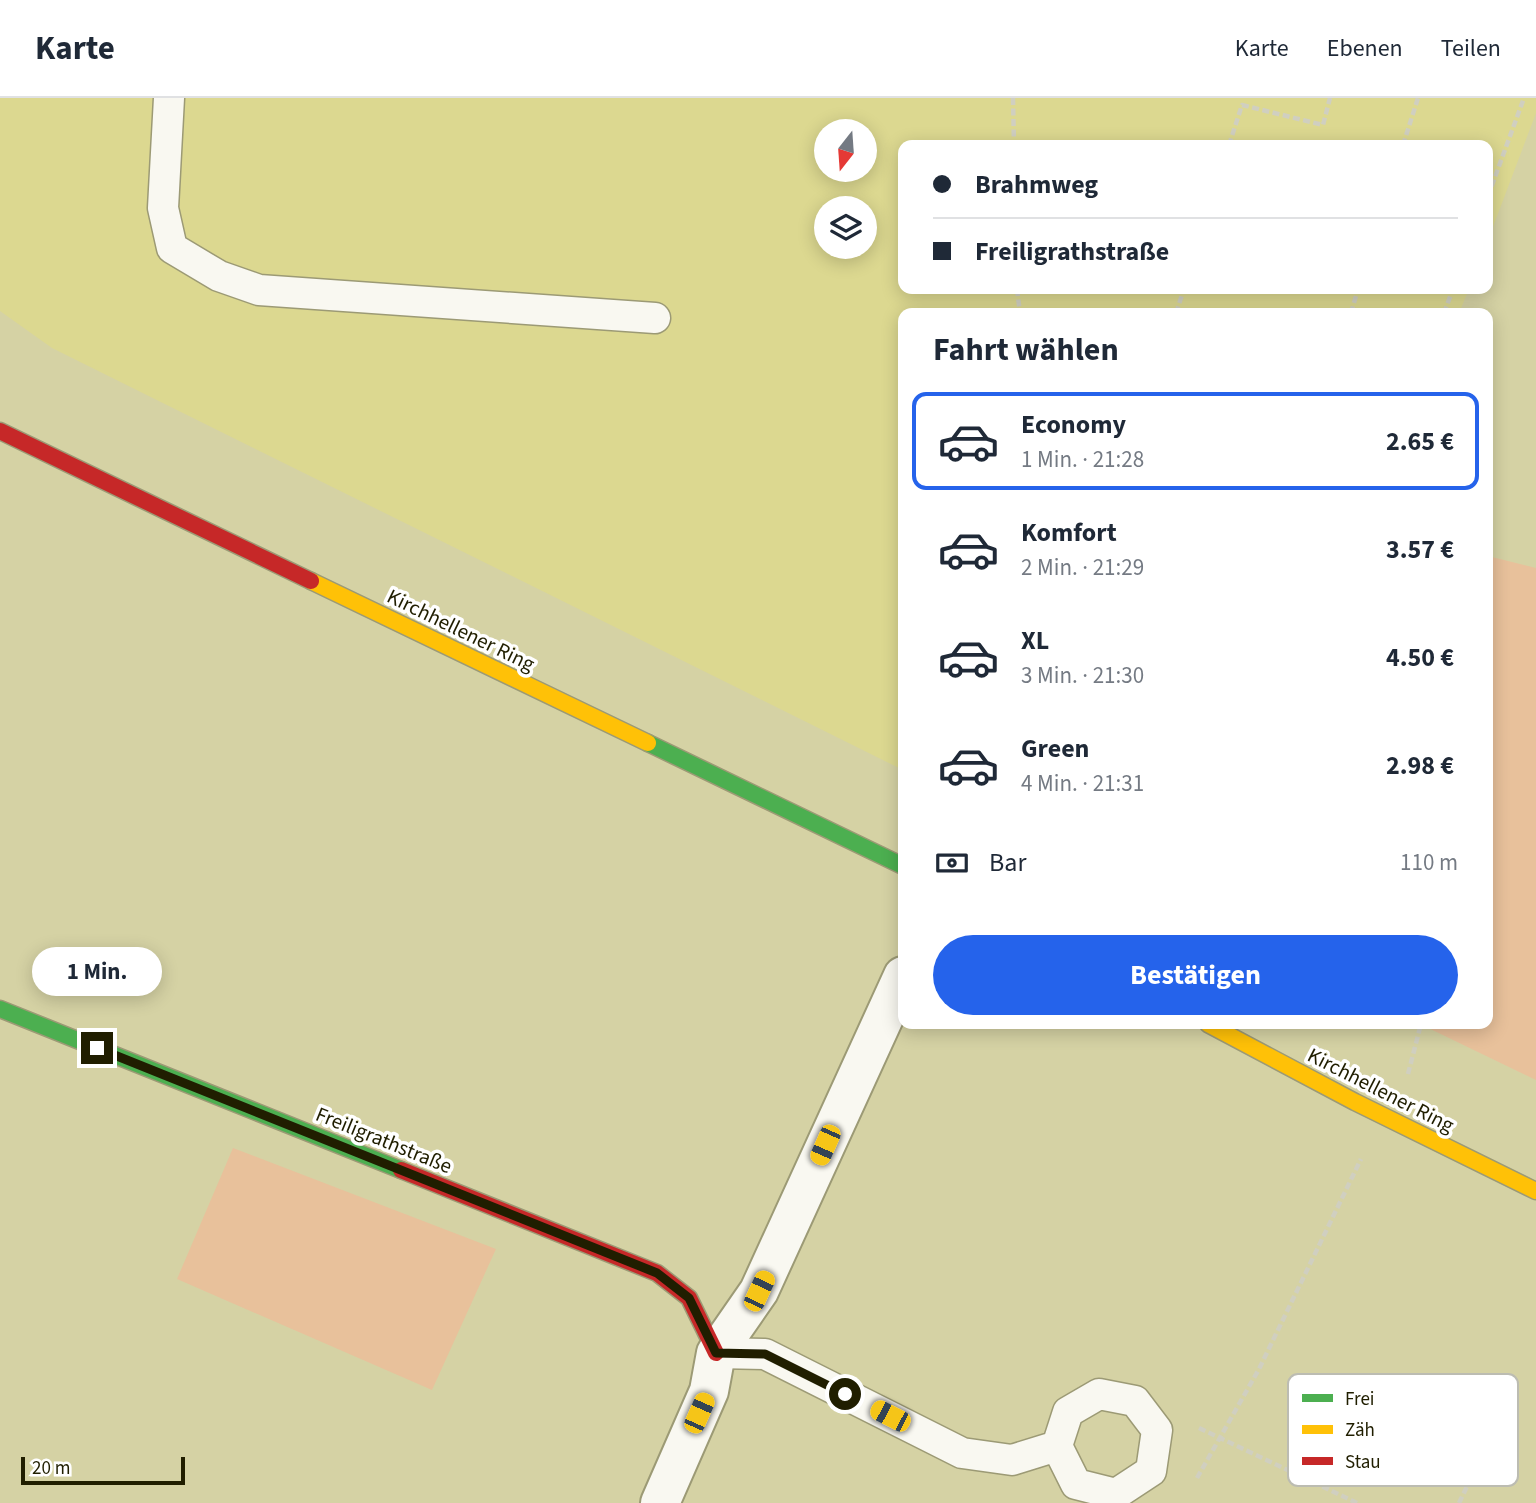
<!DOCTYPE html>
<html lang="de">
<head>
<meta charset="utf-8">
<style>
  body { margin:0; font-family:"Source Sans 3",sans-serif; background:#f6f6f7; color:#1f2937; height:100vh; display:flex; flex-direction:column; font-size:26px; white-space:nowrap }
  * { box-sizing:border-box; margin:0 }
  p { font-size:23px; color:#747a83 }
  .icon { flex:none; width:38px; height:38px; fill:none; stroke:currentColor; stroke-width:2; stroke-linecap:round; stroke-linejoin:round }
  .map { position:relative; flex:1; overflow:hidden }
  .panel { position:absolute; left:898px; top:210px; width:595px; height:721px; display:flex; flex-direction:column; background:#fff; border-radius:14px; box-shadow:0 4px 18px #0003 }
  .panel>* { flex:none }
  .top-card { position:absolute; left:898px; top:42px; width:595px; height:154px; border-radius:14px; box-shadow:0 4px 18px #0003; display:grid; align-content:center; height:154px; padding:0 35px; background:#fff }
  .needle { width:46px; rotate:197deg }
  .fabs { position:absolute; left:814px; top:21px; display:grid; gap:14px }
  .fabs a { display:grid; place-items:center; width:63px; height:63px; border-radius:50%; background:#fff; box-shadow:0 4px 18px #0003; font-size:35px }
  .scale { position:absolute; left:21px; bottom:18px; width:164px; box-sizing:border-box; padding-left:7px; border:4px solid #201e00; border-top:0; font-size:19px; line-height:24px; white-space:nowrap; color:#201e00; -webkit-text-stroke:5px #fff; paint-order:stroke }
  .end { position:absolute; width:32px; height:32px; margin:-16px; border:9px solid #201e00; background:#fff; box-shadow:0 0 0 4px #fff }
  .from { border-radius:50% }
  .bubble { position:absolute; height:49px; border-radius:24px; background:#fff; box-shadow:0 4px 18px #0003; font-size:23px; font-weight:700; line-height:49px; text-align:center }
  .car { position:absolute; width:21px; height:42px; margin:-21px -10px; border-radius:9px; box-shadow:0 0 5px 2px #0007; background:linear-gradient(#f5c518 24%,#345 0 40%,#f5c518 0 76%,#345 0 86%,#f5c518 0) }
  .top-card b { display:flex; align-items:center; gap:24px; height:66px; font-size:26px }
  .top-card b+b { border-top:2px solid #e0e1e3 }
  .top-card i { width:18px; height:18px; background:#1f2937 }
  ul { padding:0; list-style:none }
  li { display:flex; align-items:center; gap:21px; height:98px; margin:0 14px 10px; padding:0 21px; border:4px solid transparent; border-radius:14px }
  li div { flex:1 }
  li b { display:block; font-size:26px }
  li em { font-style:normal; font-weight:700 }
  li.on { border-color:#2563eb }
  li>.icon { width:63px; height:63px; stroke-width:1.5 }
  h2 { padding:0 35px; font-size:32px; line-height:84px }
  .pay { display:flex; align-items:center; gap:18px; height:77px; padding:0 35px; font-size:26px }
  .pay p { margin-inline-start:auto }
  .primary-button { display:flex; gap:14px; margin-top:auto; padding:14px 35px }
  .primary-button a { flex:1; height:80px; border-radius:42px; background:#2563eb; color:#fff; font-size:28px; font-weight:700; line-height:80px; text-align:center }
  header { display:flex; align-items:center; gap:42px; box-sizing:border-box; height:98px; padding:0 35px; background:#fff; border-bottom:2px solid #e0e1e3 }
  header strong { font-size:33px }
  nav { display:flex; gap:38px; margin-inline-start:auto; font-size:24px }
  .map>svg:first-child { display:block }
  .built { fill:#dcd890; fill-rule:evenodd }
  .green { fill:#e8c19b }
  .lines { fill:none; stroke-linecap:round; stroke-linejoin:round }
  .lane-casing { stroke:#9c9a75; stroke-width:33 }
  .street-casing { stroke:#9c9a75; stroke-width:42 }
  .fast-casing { stroke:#9c9a75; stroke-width:19 }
  .slow-casing { stroke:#9c9a75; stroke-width:19 }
  .jam-casing { stroke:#9c9a75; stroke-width:19 }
  .path { stroke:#d0cfc0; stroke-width:4.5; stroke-dasharray:7 3.5; stroke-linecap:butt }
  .lane { stroke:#f9f8f1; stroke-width:30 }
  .street { stroke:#f9f8f1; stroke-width:38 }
  .fast { stroke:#4caf50; stroke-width:16 }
  .slow { stroke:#ffc107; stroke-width:16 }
  .jam { stroke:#c62828; stroke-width:16 }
  .route { stroke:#201e00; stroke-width:9 }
  .labels { text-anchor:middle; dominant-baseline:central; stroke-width:7; stroke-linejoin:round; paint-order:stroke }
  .street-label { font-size:21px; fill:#201e00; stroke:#fff }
  .key { fill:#fff; stroke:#bcbcb2; stroke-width:2 }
  .key-label { font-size:19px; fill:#201e00 }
</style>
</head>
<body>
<header>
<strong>Karte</strong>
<nav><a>Karte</a><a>Ebenen</a><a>Teilen</a></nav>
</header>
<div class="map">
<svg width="1536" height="1405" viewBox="0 0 1536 1405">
  <rect width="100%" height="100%" fill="#d5d2a4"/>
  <path class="built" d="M0,0H1536V15L1488,142V47H903V191H1469L1459,215H903V672L52,250L0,213ZM826,33H864V72H826ZM826,110H864V149H826Z"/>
  <path class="green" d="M1488,458L1536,470V982L1420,926H1488Z
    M233,1050L496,1151L432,1292L177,1181Z"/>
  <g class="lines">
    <defs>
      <path id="lane" d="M169,0L163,110L172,150L219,178L259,192L655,220
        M716,1255L765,1256L962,1355L1012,1362L1057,1348
        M1099,1296L1135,1303L1157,1332L1151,1373L1116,1396L1076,1386L1057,1348L1068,1314Z"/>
      <path id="street" d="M660,1405L709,1293L716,1255L759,1193L903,878"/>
      <path id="fast" d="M648,645L903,768
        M0,911L401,1072"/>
      <path id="slow" d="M311,483L648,645
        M1208,926L1355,1004L1536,1093"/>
      <path id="jam" d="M0,333L311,483
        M401,1072L657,1175L689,1200L716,1255"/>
    </defs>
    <use href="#lane" class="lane-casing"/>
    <use href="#street" class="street-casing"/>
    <use href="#fast" class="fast-casing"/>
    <use href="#slow" class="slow-casing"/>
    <use href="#jam" class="jam-casing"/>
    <path class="path" d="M1013,0L1014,47
      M1229,47L1242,7L1323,27L1330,0
      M1403,47L1418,0
      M1488,98L1524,0
      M1017,191L1020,215
      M1176,215L1184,191
      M1351,215L1358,191
      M1444,215L1453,191
      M1408,976L1421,926
      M1199,1330L1357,1405
      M1197,1380L1259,1271L1361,1061
      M1459,1405L1516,1288"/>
    <use href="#lane" class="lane"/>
    <use href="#street" class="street"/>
    <use href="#fast" class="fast"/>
    <use href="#slow" class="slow"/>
    <use href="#jam" class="jam"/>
  </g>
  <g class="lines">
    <path class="route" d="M97,950L657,1175L689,1200L716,1255L765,1256L845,1296"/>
  </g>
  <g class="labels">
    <g class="street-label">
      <text transform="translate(461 532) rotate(26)">Kirchhellener Ring</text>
      <text transform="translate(1381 992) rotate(27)">Kirchhellener Ring</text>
      <text transform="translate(384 1042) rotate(22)">Freiligrathstraße</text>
    </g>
  </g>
  <rect x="1288" y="1276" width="230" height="112" rx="10" class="key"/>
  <rect x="1302" y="1296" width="31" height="8" fill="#4caf50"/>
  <rect x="1302" y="1327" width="31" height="9" fill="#ffc107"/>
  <rect x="1302" y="1359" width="31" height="8" fill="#c62828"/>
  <g class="key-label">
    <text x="1345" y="1307">Frei</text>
    <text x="1345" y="1338">Zäh</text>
    <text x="1345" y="1370">Stau</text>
  </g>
</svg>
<div class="fabs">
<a><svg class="needle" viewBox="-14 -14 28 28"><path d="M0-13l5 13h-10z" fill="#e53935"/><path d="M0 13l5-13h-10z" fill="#747a83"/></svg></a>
<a><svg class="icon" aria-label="layers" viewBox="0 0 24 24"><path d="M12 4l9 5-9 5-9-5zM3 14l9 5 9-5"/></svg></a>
</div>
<div class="scale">20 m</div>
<i class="end from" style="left:845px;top:1296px"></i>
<i class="end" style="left:97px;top:950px"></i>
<div class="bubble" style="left:32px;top:849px;width:130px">1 Min.</div>
<i class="car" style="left:825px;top:1047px;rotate:204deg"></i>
<i class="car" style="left:759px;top:1193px;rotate:25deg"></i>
<i class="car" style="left:699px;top:1315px;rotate:24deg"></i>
<i class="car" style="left:890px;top:1318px;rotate:297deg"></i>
<div class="top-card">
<b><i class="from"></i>Brahmweg</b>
<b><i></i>Freiligrathstraße</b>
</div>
<section class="panel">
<h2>Fahrt wählen</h2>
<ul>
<li class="on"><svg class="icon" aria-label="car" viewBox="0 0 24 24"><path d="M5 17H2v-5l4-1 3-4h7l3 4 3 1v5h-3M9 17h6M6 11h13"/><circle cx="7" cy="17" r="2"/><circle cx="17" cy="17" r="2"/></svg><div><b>Economy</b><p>1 Min. · 21:28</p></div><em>2.65 €</em></li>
<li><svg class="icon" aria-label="car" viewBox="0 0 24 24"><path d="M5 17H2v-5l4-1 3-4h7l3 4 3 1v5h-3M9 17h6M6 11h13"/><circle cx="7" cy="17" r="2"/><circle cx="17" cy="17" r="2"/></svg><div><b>Komfort</b><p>2 Min. · 21:29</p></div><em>3.57 €</em></li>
<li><svg class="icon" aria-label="car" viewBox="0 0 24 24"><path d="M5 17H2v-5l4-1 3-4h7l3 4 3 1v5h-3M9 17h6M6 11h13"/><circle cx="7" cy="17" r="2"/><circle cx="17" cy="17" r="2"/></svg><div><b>XL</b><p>3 Min. · 21:30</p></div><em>4.50 €</em></li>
<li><svg class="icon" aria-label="car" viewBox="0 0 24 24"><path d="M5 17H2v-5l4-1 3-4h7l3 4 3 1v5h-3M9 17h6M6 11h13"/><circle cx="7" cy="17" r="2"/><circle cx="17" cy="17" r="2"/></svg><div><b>Green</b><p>4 Min. · 21:31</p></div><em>2.98 €</em></li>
</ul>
<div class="pay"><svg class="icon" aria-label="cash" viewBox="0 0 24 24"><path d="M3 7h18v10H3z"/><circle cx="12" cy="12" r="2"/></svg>Bar<p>110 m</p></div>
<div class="primary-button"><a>Bestätigen</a></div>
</section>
</div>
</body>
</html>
